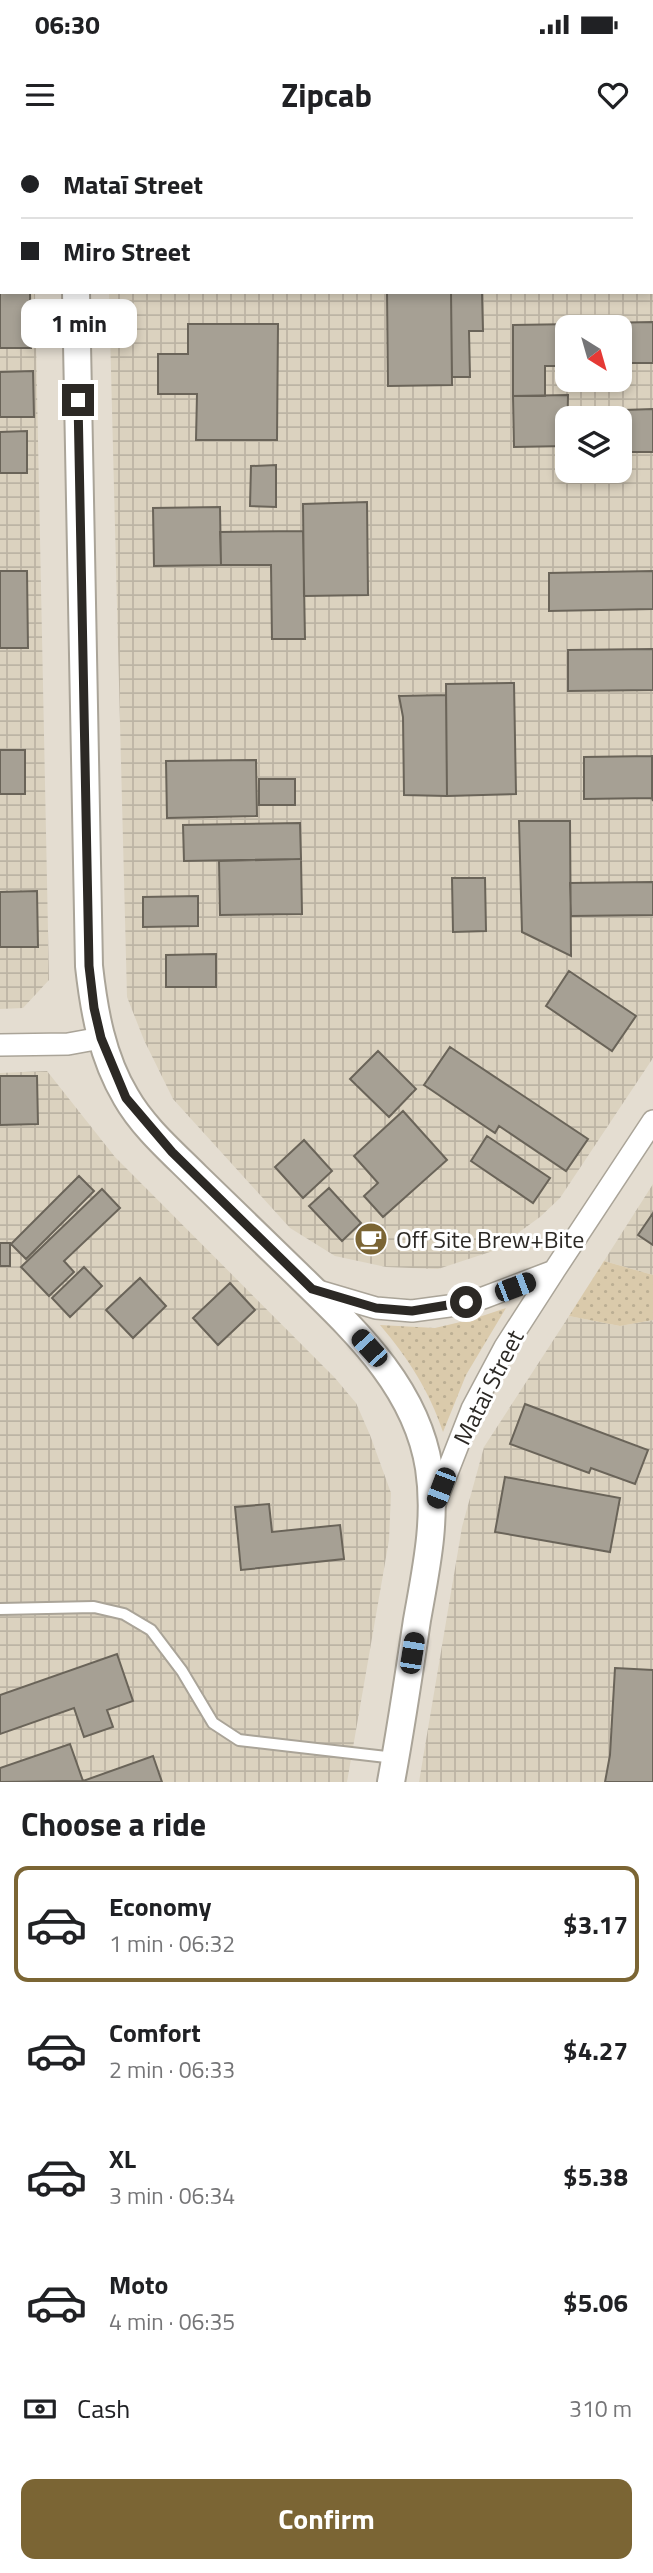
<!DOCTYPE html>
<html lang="en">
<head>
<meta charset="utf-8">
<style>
  body { margin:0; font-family:"Titillium Web",sans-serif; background:#f2f2f2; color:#202124; height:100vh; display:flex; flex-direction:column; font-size:26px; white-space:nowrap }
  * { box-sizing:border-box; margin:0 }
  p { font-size:23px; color:#757577 }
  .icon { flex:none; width:38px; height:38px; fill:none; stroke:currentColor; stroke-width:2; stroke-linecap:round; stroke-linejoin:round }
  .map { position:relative; height:1642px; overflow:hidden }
  .details { display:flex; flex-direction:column; background:#fff; flex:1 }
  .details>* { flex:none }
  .hud { position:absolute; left:0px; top:0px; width:654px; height:154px; box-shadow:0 4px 10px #0003; display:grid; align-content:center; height:154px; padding:0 21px; background:#fff }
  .needle { width:46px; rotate:143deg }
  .fabs { position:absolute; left:555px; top:175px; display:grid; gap:14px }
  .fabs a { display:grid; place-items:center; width:77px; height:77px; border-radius:14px; background:#fff; box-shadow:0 4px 10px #0003; font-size:35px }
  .end { position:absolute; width:32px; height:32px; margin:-16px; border:9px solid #2c2925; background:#fff; box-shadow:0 0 0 4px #fff }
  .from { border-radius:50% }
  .bubble { position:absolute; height:49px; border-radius:14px; background:#fff; box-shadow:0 4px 10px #0003; font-size:23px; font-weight:700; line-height:49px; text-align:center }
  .car { position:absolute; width:21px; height:42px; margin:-21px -10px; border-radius:9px; box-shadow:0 0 5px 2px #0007; background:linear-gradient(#222 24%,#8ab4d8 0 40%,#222 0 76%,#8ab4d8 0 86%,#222 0) }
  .hud b { display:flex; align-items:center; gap:24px; height:66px; font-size:26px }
  .hud b+b { border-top:2px solid #e0e0e0 }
  .hud i { width:18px; height:18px; background:#202124 }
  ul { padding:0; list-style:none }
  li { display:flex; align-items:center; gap:21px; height:116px; margin:0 14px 10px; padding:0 7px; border:4px solid transparent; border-radius:14px }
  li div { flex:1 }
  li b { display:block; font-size:26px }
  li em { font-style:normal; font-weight:700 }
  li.selected { border-color:#7b6534 }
  li>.icon { width:63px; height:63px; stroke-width:1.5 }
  h2 { padding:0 21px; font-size:32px; line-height:84px }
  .pay { display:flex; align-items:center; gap:18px; height:77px; padding:0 21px; font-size:26px }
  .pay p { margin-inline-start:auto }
  .primary-button { display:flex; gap:14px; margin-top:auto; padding:14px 21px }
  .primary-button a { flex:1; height:80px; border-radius:14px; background:#7b6534; color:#fff; font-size:28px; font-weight:700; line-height:80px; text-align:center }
  .status { display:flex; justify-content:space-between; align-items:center; height:49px; padding:0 35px; background:#fff; direction:ltr }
  .status svg { height:19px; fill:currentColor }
  header { display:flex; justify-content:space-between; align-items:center; height:91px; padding:0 21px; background:#fff; font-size:32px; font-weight:700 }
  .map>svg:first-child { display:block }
  .industrial { fill:url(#industrial-grid); fill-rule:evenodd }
  .grass { fill:url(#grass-dots) }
  .building { fill:#a6a094; stroke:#6a6459; stroke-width:2 }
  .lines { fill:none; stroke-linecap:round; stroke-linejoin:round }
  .service-casing { stroke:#aaa498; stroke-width:14 }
  .minor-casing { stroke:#aaa498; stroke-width:24 }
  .tertiary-casing { stroke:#aaa498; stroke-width:30 }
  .service { stroke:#fff; stroke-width:10 }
  .minor { stroke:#fff; stroke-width:21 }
  .tertiary { stroke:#fff; stroke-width:26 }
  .route { stroke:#2c2925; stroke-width:9 }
  .labels { text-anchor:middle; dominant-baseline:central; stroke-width:6; stroke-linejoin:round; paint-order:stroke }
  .poi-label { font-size:24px; fill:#2c2925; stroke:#fff; text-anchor:start }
  .street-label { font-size:24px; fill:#2c2925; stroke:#fff }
</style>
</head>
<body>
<div class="status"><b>06:30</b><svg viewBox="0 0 49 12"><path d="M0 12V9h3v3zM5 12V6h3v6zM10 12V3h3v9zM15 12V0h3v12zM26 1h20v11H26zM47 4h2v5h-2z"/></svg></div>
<header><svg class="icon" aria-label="menu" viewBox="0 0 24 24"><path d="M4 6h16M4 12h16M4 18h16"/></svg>Zipcab<svg class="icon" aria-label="heart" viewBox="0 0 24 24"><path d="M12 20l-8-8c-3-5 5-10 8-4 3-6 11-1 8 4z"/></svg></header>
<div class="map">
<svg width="653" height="1642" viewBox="0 0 653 1642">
  <defs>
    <pattern id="industrial-grid" width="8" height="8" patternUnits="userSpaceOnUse" patternTransform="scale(1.75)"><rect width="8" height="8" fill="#dbd2bf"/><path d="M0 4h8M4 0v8" fill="none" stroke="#bcb4a4"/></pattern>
    <pattern id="grass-dots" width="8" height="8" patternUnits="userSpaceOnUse" patternTransform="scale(1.75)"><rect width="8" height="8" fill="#dacaab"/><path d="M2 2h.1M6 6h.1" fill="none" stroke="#bbae93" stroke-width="1.8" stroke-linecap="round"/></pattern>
  </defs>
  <rect width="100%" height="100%" fill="#e4ddd1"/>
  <path class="industrial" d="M0,0H32L2,2V152H35L49,840L23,868L0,869Z
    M653,71V918L560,1058L540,1077L493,1111L438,1129L386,1127L335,1116L290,1088L173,959L144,900L127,857L109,152H653ZM567,187H620V240H567ZM567,278H620V331H567Z
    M47,931L115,1017L335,1238L356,1263L370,1295L391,1353L389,1400L347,1642H0V933Z
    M653,1044V1135L604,1121Z
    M569,1176L620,1186L653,1180V1642H419L462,1387L484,1307Z"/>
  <path class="grass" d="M604,1121L653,1135V1180L620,1186L569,1176Z
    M506,1168L466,1235L443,1292C429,1250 408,1218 380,1185L435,1188L473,1179Z"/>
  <path class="building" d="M0,120L2,152H30L31,208H0Z
    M387,152H451L452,245L388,246Z
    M451,152H482L483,191H469L470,237H452Z
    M653,182V223H620V187H600V183Z
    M188,184H278L277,300H196L197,254H158V214H188Z
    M576,184V187H567V226H545V256H513V185Z
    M33,231L34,277H0V232Z
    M568,255L567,306L514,307L513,256Z
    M653,269V312H625L624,270Z
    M27,291V333H0V292Z
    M276,325V367L250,366L251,326Z
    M367,362L368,455L304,456L303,364Z
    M220,367L221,425L154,426L153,368Z
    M303,391L305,499H272L271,425H221L220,392Z
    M0,431H27L28,508H0Z
    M653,431V469L549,471V433Z
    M653,509V550L568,551V510Z
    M514,543L516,654L447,656L446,544Z
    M446,555L447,656L404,655L403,577L399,556Z
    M0,610H25V654H0Z
    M652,616H653V661L652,658Z
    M652,616V658L584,659V617Z
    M256,620L257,676L167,678L166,621Z
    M259,639H295V665H259Z
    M519,681H570L571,816L522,792Z
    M300,683L301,719L184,721L183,685Z
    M301,719L302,774L220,775L219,721Z
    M452,738H485L486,791L453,792Z
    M653,742V775L571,776L570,743Z
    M37,751L38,807H0V752Z
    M198,756V786L143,787V757Z
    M216,814V847H166V815Z
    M569,831L636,876L612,911L546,866Z
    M450,907L588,999L566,1031L499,986L495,993L424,945Z
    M378,911L416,949L389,977L350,939Z
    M0,936H37L38,984L0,985Z
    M403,971L447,1020L383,1077L364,1056L378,1043L354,1016Z
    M487,996L550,1038L533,1063L471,1021Z
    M304,1000L332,1031L303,1058L275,1027Z
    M79,1036L94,1051L26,1119L11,1104Z
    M329,1048L361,1083L342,1101L309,1066Z
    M102,1049L120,1068L64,1121L74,1132L49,1156L21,1127Z
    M653,1073V1105L638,1095Z
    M0,1103H10V1126H0Z
    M84,1127L102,1146L70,1177L52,1158Z
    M140,1138L166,1166L133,1198L106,1170Z
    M230,1143L255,1170L218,1205L193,1178Z
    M525,1264L648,1310L635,1344L591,1328L589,1333L510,1304Z
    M505,1337L620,1358L610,1412L495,1392Z
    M269,1364L272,1392L340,1385L344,1419L241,1430L235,1367Z
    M117,1514L133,1561L107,1570L113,1587L84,1597L74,1568L0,1594V1555Z
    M615,1528L653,1530V1642H605L610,1615Z
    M70,1604L83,1641L0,1642V1628Z
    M153,1616L162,1642H79L83,1641Z"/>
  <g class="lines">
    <defs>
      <path id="service" d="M0,1469L94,1467L124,1474L151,1490L182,1531L213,1583L239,1600L395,1618"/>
      <path id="minor" d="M549,0L573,2
        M347,2L427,0
        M0,905L68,904L101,898
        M315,1150L376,1168L412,1171L449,1166L483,1158L554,1131L653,981
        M434,1366L472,1269L505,1207L554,1131"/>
      <path id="tertiary" d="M73,0V2
        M76,152L89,826C94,871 102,917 126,957C143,987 172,1012 196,1036C229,1068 262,1100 295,1132C352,1188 416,1245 429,1328C437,1380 426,1429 417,1480C409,1534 401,1588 391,1642"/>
    </defs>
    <use href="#service" class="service-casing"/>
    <use href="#minor" class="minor-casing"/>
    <use href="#tertiary" class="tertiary-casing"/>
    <use href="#service" class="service"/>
    <use href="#minor" class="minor"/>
    <use href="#tertiary" class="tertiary"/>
  </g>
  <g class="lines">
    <path class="route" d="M78,260L89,826L94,868L101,898L126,958L172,1012L312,1149L376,1168L412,1171L466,1162"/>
  </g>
  <defs>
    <symbol id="cafe-disc" viewBox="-11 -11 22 22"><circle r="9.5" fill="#7b6534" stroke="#fff"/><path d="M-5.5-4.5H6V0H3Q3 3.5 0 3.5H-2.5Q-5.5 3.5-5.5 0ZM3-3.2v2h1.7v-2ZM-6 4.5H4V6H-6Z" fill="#fff"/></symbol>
  </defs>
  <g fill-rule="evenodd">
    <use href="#cafe-disc" x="352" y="1080" width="38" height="38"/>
  </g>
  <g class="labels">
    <g class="poi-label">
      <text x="396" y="1099">Off Site Brew+Bite</text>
    </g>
    <g class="street-label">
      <text transform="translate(488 1247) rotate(-63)">Mataī Street</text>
    </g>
  </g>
</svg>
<div class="fabs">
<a><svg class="needle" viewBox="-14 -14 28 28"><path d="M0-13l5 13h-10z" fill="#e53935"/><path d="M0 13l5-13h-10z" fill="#757577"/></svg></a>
<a><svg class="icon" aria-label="layers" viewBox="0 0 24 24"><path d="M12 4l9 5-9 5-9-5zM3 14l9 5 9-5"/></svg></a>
</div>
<i class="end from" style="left:466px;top:1162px"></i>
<i class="end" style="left:78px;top:260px"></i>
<div class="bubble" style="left:21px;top:159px;width:116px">1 min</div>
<i class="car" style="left:515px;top:1147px;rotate:69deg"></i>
<i class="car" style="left:369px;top:1208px;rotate:318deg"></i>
<i class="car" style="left:441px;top:1348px;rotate:201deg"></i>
<i class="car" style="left:412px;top:1513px;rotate:9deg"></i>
<div class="hud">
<b><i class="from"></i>Mataī Street</b>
<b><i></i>Miro Street</b>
</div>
</div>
<section class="details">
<h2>Choose a ride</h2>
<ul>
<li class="selected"><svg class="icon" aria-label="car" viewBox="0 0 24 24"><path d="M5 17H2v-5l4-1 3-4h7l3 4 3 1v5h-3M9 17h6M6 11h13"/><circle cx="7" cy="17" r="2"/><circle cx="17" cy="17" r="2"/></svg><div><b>Economy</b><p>1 min · 06:32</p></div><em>$3.17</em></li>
<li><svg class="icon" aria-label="car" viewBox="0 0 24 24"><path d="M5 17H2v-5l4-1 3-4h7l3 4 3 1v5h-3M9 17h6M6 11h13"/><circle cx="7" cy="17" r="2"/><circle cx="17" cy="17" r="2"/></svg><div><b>Comfort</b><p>2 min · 06:33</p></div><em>$4.27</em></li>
<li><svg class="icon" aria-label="car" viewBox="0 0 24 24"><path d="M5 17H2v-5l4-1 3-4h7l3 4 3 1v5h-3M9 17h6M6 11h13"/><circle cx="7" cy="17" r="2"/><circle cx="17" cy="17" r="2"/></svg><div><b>XL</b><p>3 min · 06:34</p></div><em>$5.38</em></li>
<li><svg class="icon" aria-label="car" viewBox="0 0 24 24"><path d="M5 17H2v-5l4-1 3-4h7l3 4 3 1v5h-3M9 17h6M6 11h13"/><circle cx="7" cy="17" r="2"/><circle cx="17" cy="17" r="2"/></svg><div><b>Moto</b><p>4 min · 06:35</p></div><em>$5.06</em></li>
</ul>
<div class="pay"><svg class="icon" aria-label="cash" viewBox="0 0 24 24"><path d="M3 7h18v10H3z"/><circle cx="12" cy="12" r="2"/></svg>Cash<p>310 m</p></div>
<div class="primary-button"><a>Confirm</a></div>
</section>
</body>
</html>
